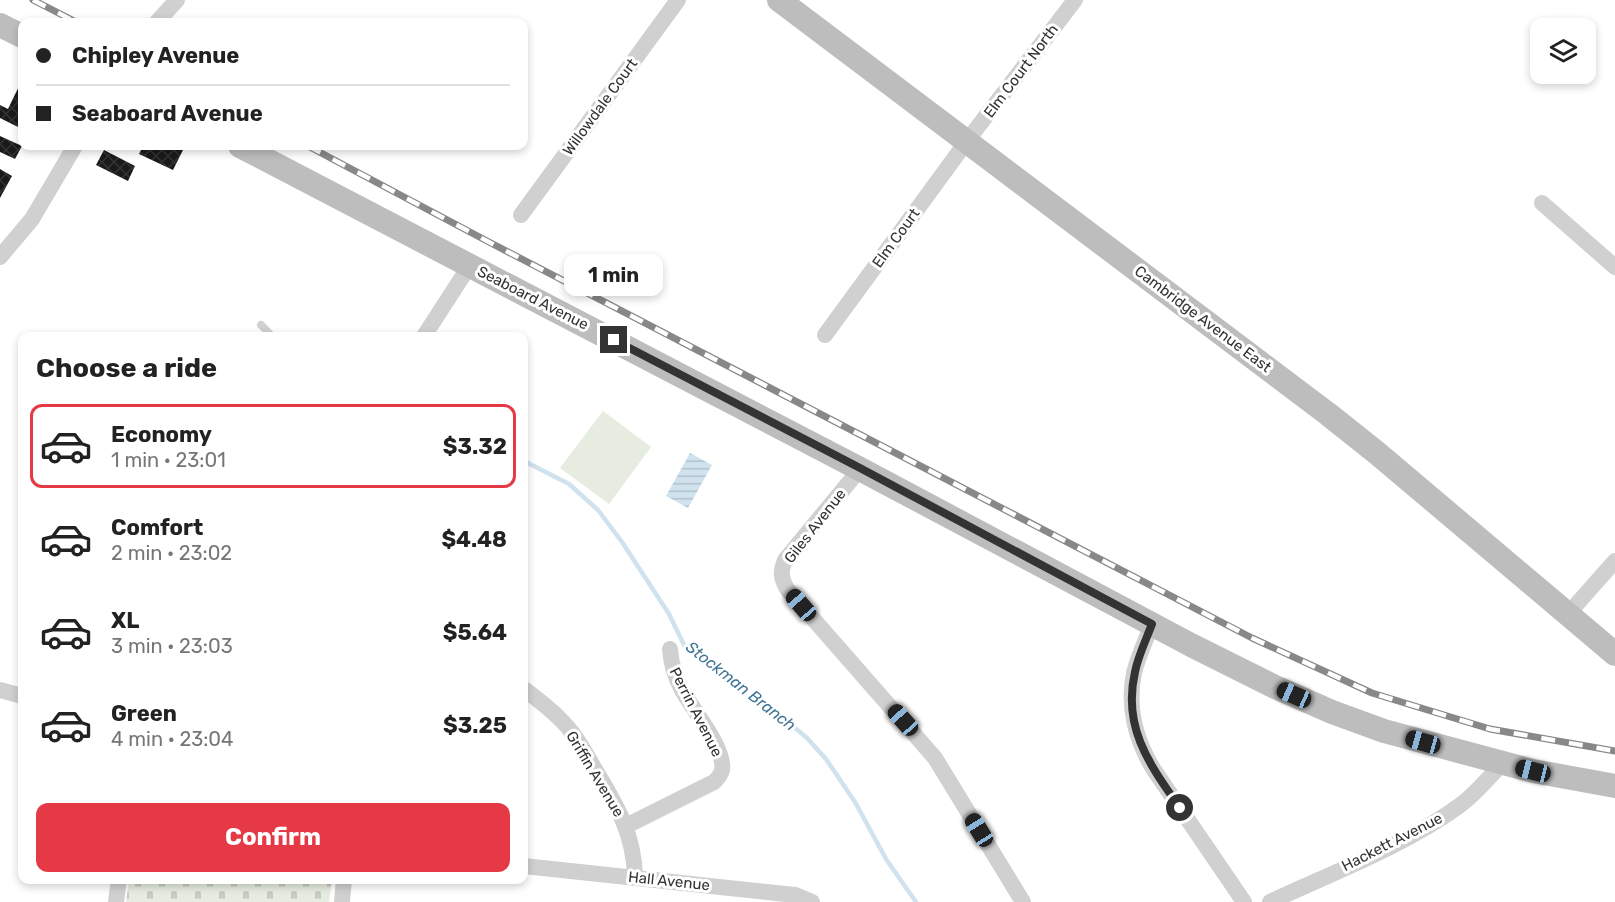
<!DOCTYPE html>
<html lang="en">
<head>
<meta charset="utf-8">
<style>
  body { margin:0; font-family:Rubik,sans-serif; background:#f6f6f6; color:#222; height:100vh; display:flex; flex-direction:column; font-size:22px; white-space:nowrap }
  * { box-sizing:border-box; margin:0 }
  p { font-size:20px; color:#767676 }
  .icon { flex:none; width:33px; height:33px; fill:none; stroke:currentColor; stroke-width:2; stroke-linecap:round; stroke-linejoin:round }
  .map { position:relative; flex:1; overflow:hidden }
  .drawer { position:absolute; left:18px; top:332px; width:510px; height:552px; display:flex; flex-direction:column; background:#fff; border-radius:12px; box-shadow:0 3px 9px #0003 }
  .drawer>* { flex:none }
  .top-card { position:absolute; left:18px; top:18px; width:510px; height:132px; border-radius:12px; box-shadow:0 3px 9px #0003; display:grid; align-content:center; height:132px; padding:0 18px; background:#fff }
  .tools { position:absolute; left:1530px; top:18px; display:grid; gap:12px }
  .tools a { display:grid; place-items:center; width:66px; height:66px; border-radius:12px; background:#fff; box-shadow:0 3px 9px #0003; font-size:30px }
  .end { position:absolute; width:27px; height:27px; margin:-14px; border:8px solid #333; background:#fff; box-shadow:0 0 0 3px #fff }
  .from { border-radius:50% }
  .bubble { position:absolute; height:42px; border-radius:12px; background:#fff; box-shadow:0 3px 9px #0003; font-size:20px; font-weight:700; line-height:42px; text-align:center }
  .car { position:absolute; width:18px; height:36px; margin:-18px -9px; border-radius:8px; box-shadow:0 0 4px 2px #0007; background:linear-gradient(#222 24%,#8ab4d8 0 40%,#222 0 76%,#8ab4d8 0 86%,#222 0) }
  .top-card b { display:flex; align-items:center; gap:21px; height:57px; font-size:22px }
  .top-card b+b { border-top:2px solid #e0e0e0 }
  .top-card i { width:15px; height:15px; background:#222 }
  ul { padding:0; list-style:none }
  li { display:flex; align-items:center; gap:18px; height:84px; margin:0 12px 9px; padding:0 6px; border:3px solid transparent; border-radius:12px }
  li div { flex:1 }
  li b { display:block; font-size:22px }
  li em { font-style:normal; font-weight:700 }
  li.active { border-color:#e63946 }
  li>.icon { width:54px; height:54px; stroke-width:1.5 }
  h2 { padding:0 18px; font-size:27px; line-height:72px }
  .button { display:flex; gap:12px; margin-top:auto; padding:12px 18px }
  .button a { flex:1; height:69px; border-radius:12px; background:#e63946; color:#fff; font-size:24px; font-weight:700; line-height:69px; text-align:center }
  .map>svg:first-child { display:block }
  .cemetery { fill:url(#cemetery-stones) }
  .garden { fill:#e6ecdf }
  .water { fill:url(#water-rules) }
  .lines { fill:none; stroke-linecap:round; stroke-linejoin:round }
  .stream { stroke:#cfe2ee; stroke-width:4.5 }
  .building { fill:url(#building-cross-hatch) }
  .lane { stroke:#d0d0d0; stroke-width:8 }
  .street { stroke:#d0d0d0; stroke-width:16 }
  .secondary { stroke:#bdbdbd; stroke-width:24 }
  .rail-casing { stroke:#888; stroke-width:7 }
  .rail { stroke:#fff; stroke-width:4.5; stroke-dasharray:14; stroke-linecap:butt }
  .route { stroke:#333; stroke-width:8 }
  .labels { text-anchor:middle; dominant-baseline:central; stroke-width:6; stroke-linejoin:round; paint-order:stroke }
  .street-label { font-size:15px; fill:#333; stroke:#fff }
  .water-label { font-size:16px; font-style:italic; fill:#3f7597; stroke:#fff }
</style>
</head>
<body>
<div class="map">
<svg width="1615" height="902" viewBox="0 0 1615 902">
  <defs>
    <pattern id="cemetery-stones" width="16" height="16" patternUnits="userSpaceOnUse" patternTransform="scale(1.5)"><rect width="16" height="16" fill="#e6ecdf"/><path d="M2 7V4a2 2 0 0 1 4 0v3zM10 15v-3a2 2 0 0 1 4 0v3z" fill="#c6cbc0"/></pattern>
    <pattern id="water-rules" width="6" height="5" patternUnits="userSpaceOnUse" patternTransform="scale(1.5)"><rect width="6" height="5" fill="#cfe2ee"/><path d="M0 2.5h6" fill="none" stroke="#b2c2cd"/></pattern>
    <pattern id="building-cross-hatch" width="8" height="8" patternUnits="userSpaceOnUse" patternTransform="scale(1.5)"><rect width="8" height="8" fill="#1a1a1a"/><path d="M0 0l8 8M0 8l8-8" fill="none" stroke="#333"/></pattern>
  </defs>
  <rect width="100%" height="100%" fill="#fff"/>
  <path class="cemetery" d="M129,879H332L329,902H126Z"/>
  <path class="garden" d="M603,411L651,447L609,504L560,468Z"/>
  <path class="water" d="M690,453L712,465L688,508L666,496Z"/>
  <g class="lines">
    <path class="stream" d="M526,462L569,484L598,510L622,542L669,614L685,647L704,664L752,699L782,717L807,738L826,759L855,802L886,859L916,902"/>
  </g>
  <path class="building" d="M22,80V123L20,128L0,118V105L8,109Z
    M0,136L22,146L15,159L0,152Z
    M143,146H178L184,148L173,170L139,154Z
    M104,150L135,166L128,181L96,165Z
    M0,169L12,176L0,198Z"/>
  <g class="lines">
    <path class="lane" d="M261,325L272,336"/>
    <path class="street" d="M157,22L177,0
      M1542,203L1615,267
      M521,215L678,0
      M0,257L32,219L75,146
      M825,335L967,141L1075,0
      M424,336L470,265
      M860,469L785,560C780,572 781,578 787,589L935,758L1023,902
      M1568,614L1615,561
      M1152,624C1146,640 1138,656 1134,673C1127,707 1136,741 1154,770L1244,902
      M524,689C536,698 548,707 559,718C575,733 585,752 596,771C617,806 634,834 635,877
      M0,690L22,696
      M626,826L714,782C718,778 721,775 722,770C726,749 692,709 682,690C675,677 671,664 670,649
      M524,866L795,895L812,902
      M116,902L119,879
      M342,902L344,879
      M1270,902C1332,873 1404,846 1459,806C1475,795 1488,778 1502,764"/>
    <path class="secondary" d="M779,0L1328,414L1377,453L1615,654
      M0,25L22,36
      M240,146L860,469L1191,645L1275,687L1332,712L1384,731L1533,771L1615,786"/>
    <defs>
      <path id="rail" d="M33,0L76,22
        M308,146L487,241L1252,638L1372,693L1490,729L1615,751"/>
    </defs>
    <use href="#rail" class="rail-casing"/>
    <use href="#rail" class="rail"/>
  </g>
  <g class="lines">
    <path class="route" d="M614,340L860,468L1152,624C1146,640 1138,656 1135,672C1122,728 1150,765 1180,808"/>
  </g>
  <g class="labels">
    <g class="street-label">
      <text transform="translate(1021 71) rotate(-53)">Elm Court North</text>
      <text transform="translate(600 107) rotate(-54)">Willowdale Court</text>
      <text transform="translate(896 238) rotate(-54)">Elm Court</text>
      <text transform="translate(533 298) rotate(27)">Seaboard Avenue</text>
      <text transform="translate(1203 319) rotate(37)">Cambridge Avenue East</text>
      <text transform="translate(815 526) rotate(-52)">Giles Avenue</text>
      <text transform="translate(696 712) rotate(63)">Perrin Avenue</text>
      <text transform="translate(595 774) rotate(59)">Griffin Avenue</text>
      <text transform="translate(1392 842) rotate(-27)">Hackett Avenue</text>
      <text transform="translate(669 881) rotate(6)">Hall Avenue</text>
    </g>
    <g class="water-label">
      <text transform="translate(741 686) rotate(38)">Stockman Branch</text>
    </g>
  </g>
</svg>
<div class="tools">
<a><svg class="icon" aria-label="layers" viewBox="0 0 24 24"><path d="M12 4l9 5-9 5-9-5zM3 14l9 5 9-5"/></svg></a>
</div>
<i class="end from" style="left:1180px;top:808px"></i>
<i class="end" style="left:614px;top:340px"></i>
<div class="bubble" style="left:564px;top:254px;width:99px">1 min</div>
<i class="car" style="left:801px;top:605px;rotate:319deg"></i>
<i class="car" style="left:1294px;top:695px;rotate:294deg"></i>
<i class="car" style="left:903px;top:720px;rotate:318deg"></i>
<i class="car" style="left:1423px;top:742px;rotate:286deg"></i>
<i class="car" style="left:1533px;top:771px;rotate:284deg"></i>
<i class="car" style="left:979px;top:830px;rotate:328deg"></i>
<div class="top-card">
<b><i class="from"></i>Chipley Avenue</b>
<b><i></i>Seaboard Avenue</b>
</div>
<section class="drawer">
<h2>Choose a ride</h2>
<ul>
<li class="active"><svg class="icon" aria-label="car" viewBox="0 0 24 24"><path d="M5 17H2v-5l4-1 3-4h7l3 4 3 1v5h-3M9 17h6M6 11h13"/><circle cx="7" cy="17" r="2"/><circle cx="17" cy="17" r="2"/></svg><div><b>Economy</b><p>1 min · 23:01</p></div><em>$3.32</em></li>
<li><svg class="icon" aria-label="car" viewBox="0 0 24 24"><path d="M5 17H2v-5l4-1 3-4h7l3 4 3 1v5h-3M9 17h6M6 11h13"/><circle cx="7" cy="17" r="2"/><circle cx="17" cy="17" r="2"/></svg><div><b>Comfort</b><p>2 min · 23:02</p></div><em>$4.48</em></li>
<li><svg class="icon" aria-label="car" viewBox="0 0 24 24"><path d="M5 17H2v-5l4-1 3-4h7l3 4 3 1v5h-3M9 17h6M6 11h13"/><circle cx="7" cy="17" r="2"/><circle cx="17" cy="17" r="2"/></svg><div><b>XL</b><p>3 min · 23:03</p></div><em>$5.64</em></li>
<li><svg class="icon" aria-label="car" viewBox="0 0 24 24"><path d="M5 17H2v-5l4-1 3-4h7l3 4 3 1v5h-3M9 17h6M6 11h13"/><circle cx="7" cy="17" r="2"/><circle cx="17" cy="17" r="2"/></svg><div><b>Green</b><p>4 min · 23:04</p></div><em>$3.25</em></li>
</ul>
<div class="button"><a>Confirm</a></div>
</section>
</div>
</body>
</html>
